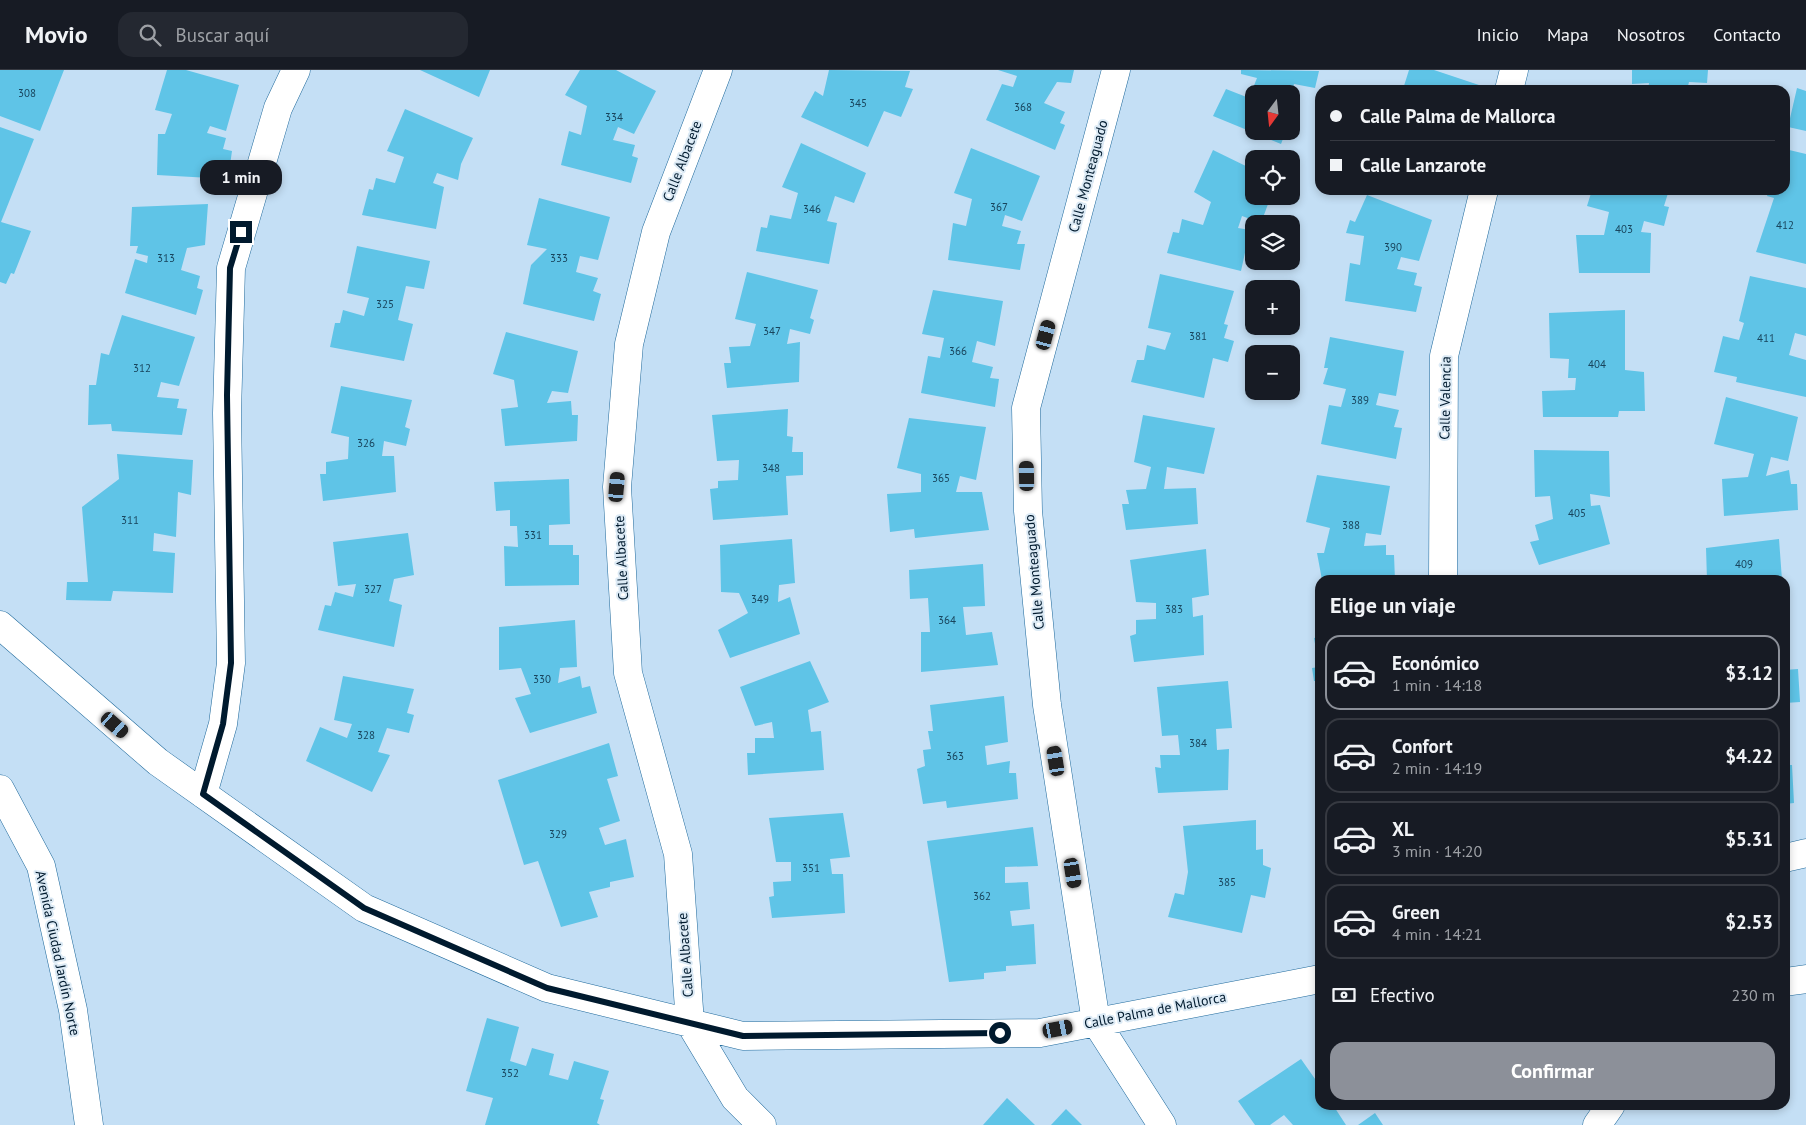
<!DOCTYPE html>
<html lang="es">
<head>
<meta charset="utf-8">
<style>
  body { margin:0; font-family:"PT Sans",sans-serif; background:#242831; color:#f1f3f6; height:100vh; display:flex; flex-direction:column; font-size:19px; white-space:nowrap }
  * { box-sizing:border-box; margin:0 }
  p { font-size:16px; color:#9ea1a6 }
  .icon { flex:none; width:28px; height:28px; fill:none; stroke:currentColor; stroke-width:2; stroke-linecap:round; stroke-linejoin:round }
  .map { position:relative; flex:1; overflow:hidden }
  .drawer { position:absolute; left:1315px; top:505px; width:475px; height:535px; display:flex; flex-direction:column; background:#171b24; border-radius:15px; box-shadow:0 2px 8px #0003 }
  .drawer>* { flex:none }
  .hud { position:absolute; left:1315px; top:15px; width:475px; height:110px; border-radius:15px; box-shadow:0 2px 8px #0003; display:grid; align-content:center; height:110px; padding:0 15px; background:#171b24 }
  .needle { width:32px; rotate:195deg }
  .tools { position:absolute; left:1245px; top:15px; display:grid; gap:10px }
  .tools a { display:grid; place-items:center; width:55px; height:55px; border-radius:10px; background:#171b24; box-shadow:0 2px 8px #0003; font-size:25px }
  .end { position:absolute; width:22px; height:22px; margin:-11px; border:6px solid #001a2e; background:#fff; box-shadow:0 0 0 2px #fff }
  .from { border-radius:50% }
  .bubble { position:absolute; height:35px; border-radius:15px; background:#171b24; box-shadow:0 2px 8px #0003; font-size:16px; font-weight:800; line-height:35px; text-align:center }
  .car { position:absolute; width:15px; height:30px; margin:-15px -8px; border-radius:6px; box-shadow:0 0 4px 1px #0007; background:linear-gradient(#222 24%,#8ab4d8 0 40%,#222 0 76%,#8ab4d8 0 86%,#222 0) }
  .hud b { display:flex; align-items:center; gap:18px; height:48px; font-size:19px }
  .hud b+b { border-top:1px solid #363941 }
  .hud i { width:12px; height:12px; background:#f1f3f6 }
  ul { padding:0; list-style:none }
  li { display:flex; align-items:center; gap:15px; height:75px; margin:0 10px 8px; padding:0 5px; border:2px solid #363941; border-radius:15px }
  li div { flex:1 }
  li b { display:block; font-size:19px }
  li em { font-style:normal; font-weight:800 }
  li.current { border-color:#8c9099 }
  li>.icon { width:45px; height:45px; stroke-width:1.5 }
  h2 { padding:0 15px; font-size:22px; line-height:60px }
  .pay { display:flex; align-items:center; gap:12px; height:55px; padding:0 15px; font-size:19px }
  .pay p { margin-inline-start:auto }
  .button { display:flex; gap:10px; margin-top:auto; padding:10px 15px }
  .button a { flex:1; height:58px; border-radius:15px; background:#8c9099; color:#fff; font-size:20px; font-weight:800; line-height:58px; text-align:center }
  header { display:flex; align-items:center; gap:30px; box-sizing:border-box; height:70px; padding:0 25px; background:#171b24; border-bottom:1px solid #363941 }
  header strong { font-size:24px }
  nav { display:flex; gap:28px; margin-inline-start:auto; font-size:18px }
  .search { width:350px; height:45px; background:#242831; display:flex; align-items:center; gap:12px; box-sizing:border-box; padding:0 18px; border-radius:15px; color:#9ea1a6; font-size:19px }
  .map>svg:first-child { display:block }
  .building { fill:#5fc4e7 }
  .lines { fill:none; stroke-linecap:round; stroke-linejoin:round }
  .minor-casing { stroke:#206a9c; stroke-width:29 }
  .minor { stroke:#fff; stroke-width:28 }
  .route { stroke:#001a2e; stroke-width:6 }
  .labels { text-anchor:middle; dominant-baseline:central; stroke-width:4; stroke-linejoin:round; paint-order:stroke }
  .number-label { font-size:11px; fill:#18445c }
  .street-label { font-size:14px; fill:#001a2e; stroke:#dceaf5 }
</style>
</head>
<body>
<header>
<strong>Movio</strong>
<div class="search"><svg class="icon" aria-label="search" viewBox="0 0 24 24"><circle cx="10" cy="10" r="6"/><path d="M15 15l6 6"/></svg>Buscar aquí</div>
<nav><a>Inicio</a><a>Mapa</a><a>Nosotros</a><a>Contacto</a></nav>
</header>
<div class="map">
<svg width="1806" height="1055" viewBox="0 0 1806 1055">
  <rect width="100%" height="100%" fill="#c4dff5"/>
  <path class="building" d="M0,0H64L40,61L0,46Z
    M167,0H186L239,15L226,61L210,56L207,63L226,68L223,79L232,81L228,109L157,105L158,64H165L172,44L155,40Z
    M420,0H490L479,27Z
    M580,0H616L656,21L634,64L618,57L613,70L635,75L632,86L638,88L631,113L561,95L569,61L581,65L587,36L565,25Z
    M829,0L910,1L905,17L913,19L901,47L884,41L868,77L801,47L815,21L823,26Z
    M998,0H1074L1071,13L1057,12L1044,33L1065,42L1060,53L1065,55L1055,80L986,50L1002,14L1013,17L1017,6Z
    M1241,0L1319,1L1315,18L1294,14L1291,24H1254V61H1286L1281,74L1213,46L1226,19L1249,28L1257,8L1241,4Z
    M1409,0H1434L1479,15L1478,20H1396L1397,18L1403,19Z
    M1632,0H1708L1707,13L1689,12L1687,20H1648L1649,13L1632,14Z
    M1797,18L1806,21V61L1788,57Z
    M405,39L473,68L461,94L458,110L437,103L433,113L444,117L436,159L362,145L369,119L373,120L376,108L395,113L404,87L387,81Z
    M0,57L34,69L1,152L31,161L14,204L11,203L6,214L0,212Z
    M801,73L866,103L854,133L835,126L827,151L837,153L829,194L756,181L761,157L767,158L770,145L791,149L798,123L782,117Z
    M971,78L1040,106L1022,151L1005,145L1002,156L1021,161L1017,174H1025L1020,200L948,190L953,153L966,156L972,129L954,123Z
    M1785,79L1806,84V194L1756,182L1774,128L1767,126L1769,120H1785Z
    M1213,80L1254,100V126H1271L1261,153L1242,146L1238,158L1250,160L1241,201L1167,183L1173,162L1179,163L1182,149L1203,155L1211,132L1194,122Z
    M1592,120H1669L1664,136L1669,137L1664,156L1644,151L1641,162L1651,163L1650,203H1579L1576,165H1604L1609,142L1587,136Z
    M1367,125L1432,150L1419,191L1401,187L1397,199L1417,203L1414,215L1422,217L1416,242L1345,231L1350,193L1360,195L1364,166L1346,163L1350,150L1355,152Z
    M539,128L610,147L598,190L580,186L576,202L598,208L593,221L601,224L594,251L523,234L531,195L547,179L527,175Z
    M208,134L205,175L187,178L181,200L200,206L197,218L203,220L196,245L125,223L135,189L147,193L148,186L136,183L138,176H130L132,137Z
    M357,176L430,191L424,219L406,216L398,250L413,254L404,291L330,277L335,253H340L343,240L364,246L369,228L347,223Z
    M747,202L818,220L810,248L814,250L810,264L790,259L787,274L800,272L799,312L727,318L724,293H731L729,277L750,276L756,254L735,249Z
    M1160,204L1234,221L1224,254L1228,255L1224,268L1234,271L1228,292L1213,288L1204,328L1131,312L1137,290H1144L1147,275L1165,280L1171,263L1148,258Z
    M1750,206L1806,218V266L1795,263L1789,285L1806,290V327L1736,312L1737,307L1714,302L1723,266L1739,270L1744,253L1739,251Z
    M933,220L1003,231L995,276L977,271L972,292L993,297L990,308L999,309L995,337L921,323L928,286L940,288L944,268L922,264Z
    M1625,240V300L1644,302L1645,341H1619L1618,347H1543L1542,321L1575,320L1576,308H1568L1569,289L1550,288L1549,243Z
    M122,245L195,267L179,316L161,312L157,327L179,329L177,338L187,339L182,365L112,361L111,354L88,355L89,315H96L101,283L109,285Z
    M506,262L578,281L568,323L552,321L547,333L571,331L572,345H578L577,371L505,376L501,339L518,337L514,310L493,304Z
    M1330,267L1404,281L1396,326L1379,323L1376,335L1399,340L1394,357L1402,358L1396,389L1321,374L1329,335L1341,337L1346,319L1323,314L1328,298H1324Z
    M341,316L412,330L405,357L410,359L406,376L384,371L382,386H394L396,422L323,431L320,404H326V392L348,389L349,367L331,363Z
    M1726,327L1798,347L1788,391L1771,387L1766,406L1789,400L1791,414H1797L1798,440L1724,446L1722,409L1748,407L1754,384L1714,374Z
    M788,339L787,366L793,367L792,382H803V405L786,406L788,445L713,450L710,419L718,418V411L738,410L739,390L717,391L712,345Z
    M1143,345L1215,358L1204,404L1167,397L1164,419L1196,418L1198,454L1126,460L1122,434H1129L1126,420L1146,419L1151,397L1134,392Z
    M909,348L986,357L976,410L960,406L956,422H982L989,460L915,468L914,459L890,462L887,424L921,422V404L897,398Z
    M1534,380L1609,381L1610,427L1590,424L1591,436L1600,435L1610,474L1539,495L1530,472L1539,470L1535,455L1553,449L1550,426L1535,427Z
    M117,384L193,390L191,425L178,422L176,467L154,463L153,481L175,483L173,523L113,521L111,531L66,530L67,512H88L82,437L119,409Z
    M1317,405L1390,416L1381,465L1366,463L1364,476L1386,475V485H1394L1395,510H1322L1317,483H1324L1330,458L1306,452Z
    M569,409L570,454L549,455V475H573V485H579V515L505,516L504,476L518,477L517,456H510V440L496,441L494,412Z
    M408,463L414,505L394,509L389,531L402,535L394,577L318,560L325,535L331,536L335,522L353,527L356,514L338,516L333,472Z
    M792,469L795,513L779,515L778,532L790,527L800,564L730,588L718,560L748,543L739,523L721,522L720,475Z
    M1779,469L1782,510H1707L1706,478Z
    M1206,479L1209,525L1192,528L1193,547L1203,545L1204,585L1134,592L1130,566L1136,564V550L1156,549V533L1136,532L1130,490Z
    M983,494L985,536L963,537L966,565L992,562L998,595L921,602V562H930L928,528L910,529L909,500Z
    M1785,549H1786L1790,575H1785Z
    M575,550L577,597L560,598L558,613L580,606L582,618L590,616L597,643L530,663L515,628L531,624L521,598L499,600V557Z
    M1320,567V611H1314L1312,598L1319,597L1314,568Z
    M810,591L829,632L808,640L811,662L821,661L824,700L748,705L747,683H755V668H774L772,652L755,656L740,617Z
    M1798,599L1800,632L1785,633V600Z
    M343,606L414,619L407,643L414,645L409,663L387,658L378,682L390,685L372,722L306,691L320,657L347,668L352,654L334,650Z
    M1228,611L1232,658L1216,659L1217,680L1229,679L1228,720L1158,723L1155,697L1161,698L1160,685H1180L1178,665L1162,666L1157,617Z
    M1004,626L1008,672L985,676L987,695L1010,691L1009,703H1016L1018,729L947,738L946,731L923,734L917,699L925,696L923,680L931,679L928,661H933L930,635Z
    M1785,652H1788L1789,677H1785Z
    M609,673L618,706L607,709L620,751L599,758L605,775L626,769L634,807L610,812V817L589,822L598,847L561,857L538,791L524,795L498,710Z
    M1785,695H1792L1794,733L1785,734Z
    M843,743L850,787L830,789L832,804H843L845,843L772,848L769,827L774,826L773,812L791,811V792H776L769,748Z
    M1256,750V780L1263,779V795L1271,798L1265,828L1251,825L1242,863L1168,847L1175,823L1184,825L1188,802L1183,756Z
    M1033,757L1038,796L1005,797V813L1028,812L1030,839L1010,841L1012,856L1034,854L1036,894L1006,896V901L984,903V909L949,912L927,771Z
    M487,948L519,957L510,991L526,996L532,978L554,984L549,1005L568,1010L574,991L609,1001L600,1029L604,1030L597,1053L600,1055H485L493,1028L466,1021Z
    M1301,989L1320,1016V1035H1333L1346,1055H1293L1284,1045L1270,1055H1255L1238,1031Z
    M1007,1028L1035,1055H983Z
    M1066,1039L1082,1055H1051Z
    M1375,1043L1383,1055H1358Z"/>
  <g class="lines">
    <defs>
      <path id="minor" d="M718,0L656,162L629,274L617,417L628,603L678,784L690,953L735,1028L762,1055
        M1116,0L1026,338L1028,441L1047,635L1096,952L1162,1055
        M1509,20L1514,0
        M1443,510L1444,286L1484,120
        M0,555L158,692L364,838L547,918L743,966L1040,963L1320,909
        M0,719L41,796L73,940L89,1055
        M203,724L223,654L231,593L227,343L231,198L278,38L296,0
        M1785,788L1806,783
        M1785,912L1806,909
        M1597,1055L1611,1035"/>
    </defs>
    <use href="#minor" class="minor-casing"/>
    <use href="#minor" class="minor"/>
  </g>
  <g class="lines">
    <path class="route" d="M241,162L230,198L227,325L231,593L223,654L203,724L364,838L547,918L743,966L1000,963"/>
  </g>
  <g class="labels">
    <g class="number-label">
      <text x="27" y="23">308</text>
      <text x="858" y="33">345</text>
      <text x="1023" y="37">368</text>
      <text x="614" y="47">334</text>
      <text x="999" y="137">367</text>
      <text x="812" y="139">346</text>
      <text x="1785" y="155">412</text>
      <text x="1624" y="159">403</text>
      <text x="1393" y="177">390</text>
      <text x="166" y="188">313</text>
      <text x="559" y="188">333</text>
      <text x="385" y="234">325</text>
      <text x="772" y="261">347</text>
      <text x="1198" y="266">381</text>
      <text x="1766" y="268">411</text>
      <text x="958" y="281">366</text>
      <text x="1597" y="294">404</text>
      <text x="142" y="298">312</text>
      <text x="1360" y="330">389</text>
      <text x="366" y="373">326</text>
      <text x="771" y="398">348</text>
      <text x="941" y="408">365</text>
      <text x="1577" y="443">405</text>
      <text x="130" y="450">311</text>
      <text x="1351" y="455">388</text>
      <text x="533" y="465">331</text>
      <text x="1744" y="494">409</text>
      <text x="373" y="519">327</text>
      <text x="760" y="529">349</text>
      <text x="1174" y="539">383</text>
      <text x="947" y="550">364</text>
      <text x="542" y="609">330</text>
      <text x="366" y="665">328</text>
      <text x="1198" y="673">384</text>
      <text x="955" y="686">363</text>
      <text x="558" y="764">329</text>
      <text x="811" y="798">351</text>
      <text x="1227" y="812">385</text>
      <text x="982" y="826">362</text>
      <text x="510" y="1003">352</text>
    </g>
    <g class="street-label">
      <text transform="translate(682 91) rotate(-69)">Calle Albacete</text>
      <text transform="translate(1088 106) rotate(-75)">Calle Monteaguado</text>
      <text transform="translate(1445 328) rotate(-89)">Calle Valencia</text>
      <text transform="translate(621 488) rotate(-93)">Calle Albacete</text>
      <text transform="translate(1034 502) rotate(-95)">Calle Monteaguado</text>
      <text transform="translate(58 883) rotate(78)">Avenida Ciudad Jardín Norte</text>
      <text transform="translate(685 885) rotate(-94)">Calle Albacete</text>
      <text transform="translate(1155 940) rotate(-11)">Calle Palma de Mallorca</text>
    </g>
  </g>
</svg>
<div class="tools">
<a><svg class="needle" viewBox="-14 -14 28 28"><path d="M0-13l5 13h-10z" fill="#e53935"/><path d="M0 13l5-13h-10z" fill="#9ea1a6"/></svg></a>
<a><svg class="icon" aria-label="locate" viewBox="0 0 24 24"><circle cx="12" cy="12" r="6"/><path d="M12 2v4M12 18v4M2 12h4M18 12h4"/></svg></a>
<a><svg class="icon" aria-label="layers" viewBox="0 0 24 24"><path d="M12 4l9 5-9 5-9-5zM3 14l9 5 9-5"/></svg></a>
<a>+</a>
<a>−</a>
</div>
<i class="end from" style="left:1000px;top:963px"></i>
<i class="end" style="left:241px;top:162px"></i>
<div class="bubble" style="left:200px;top:90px;width:82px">1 min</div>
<i class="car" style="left:1046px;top:265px;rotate:15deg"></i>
<i class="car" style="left:1027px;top:406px;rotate:359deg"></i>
<i class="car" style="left:617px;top:417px;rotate:5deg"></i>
<i class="car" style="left:115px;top:655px;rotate:131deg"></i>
<i class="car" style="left:1056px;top:691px;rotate:351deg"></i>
<i class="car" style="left:1073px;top:803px;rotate:171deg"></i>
<i class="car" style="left:1058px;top:959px;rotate:79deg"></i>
<div class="hud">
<b><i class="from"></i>Calle Palma de Mallorca</b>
<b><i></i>Calle Lanzarote</b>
</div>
<section class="drawer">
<h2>Elige un viaje</h2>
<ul>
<li class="current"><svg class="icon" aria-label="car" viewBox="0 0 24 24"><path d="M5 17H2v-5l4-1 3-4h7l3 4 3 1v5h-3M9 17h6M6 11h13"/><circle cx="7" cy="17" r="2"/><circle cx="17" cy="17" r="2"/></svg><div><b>Económico</b><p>1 min · 14:18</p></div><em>$3.12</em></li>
<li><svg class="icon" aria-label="car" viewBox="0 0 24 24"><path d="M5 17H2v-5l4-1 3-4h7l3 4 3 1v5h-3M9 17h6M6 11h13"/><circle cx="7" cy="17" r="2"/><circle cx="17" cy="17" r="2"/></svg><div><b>Confort</b><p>2 min · 14:19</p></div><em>$4.22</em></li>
<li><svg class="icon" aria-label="car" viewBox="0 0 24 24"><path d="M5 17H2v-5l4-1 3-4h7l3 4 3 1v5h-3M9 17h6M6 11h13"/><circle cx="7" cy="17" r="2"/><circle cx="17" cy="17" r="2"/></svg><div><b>XL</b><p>3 min · 14:20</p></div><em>$5.31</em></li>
<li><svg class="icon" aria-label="car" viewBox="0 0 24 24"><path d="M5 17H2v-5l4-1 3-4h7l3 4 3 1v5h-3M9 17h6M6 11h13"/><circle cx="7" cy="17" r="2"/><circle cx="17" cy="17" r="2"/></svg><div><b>Green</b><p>4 min · 14:21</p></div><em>$2.53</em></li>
</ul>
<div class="pay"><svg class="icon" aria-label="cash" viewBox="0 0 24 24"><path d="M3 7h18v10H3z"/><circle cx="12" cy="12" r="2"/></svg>Efectivo<p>230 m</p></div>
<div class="button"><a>Confirmar</a></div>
</section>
</div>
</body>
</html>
